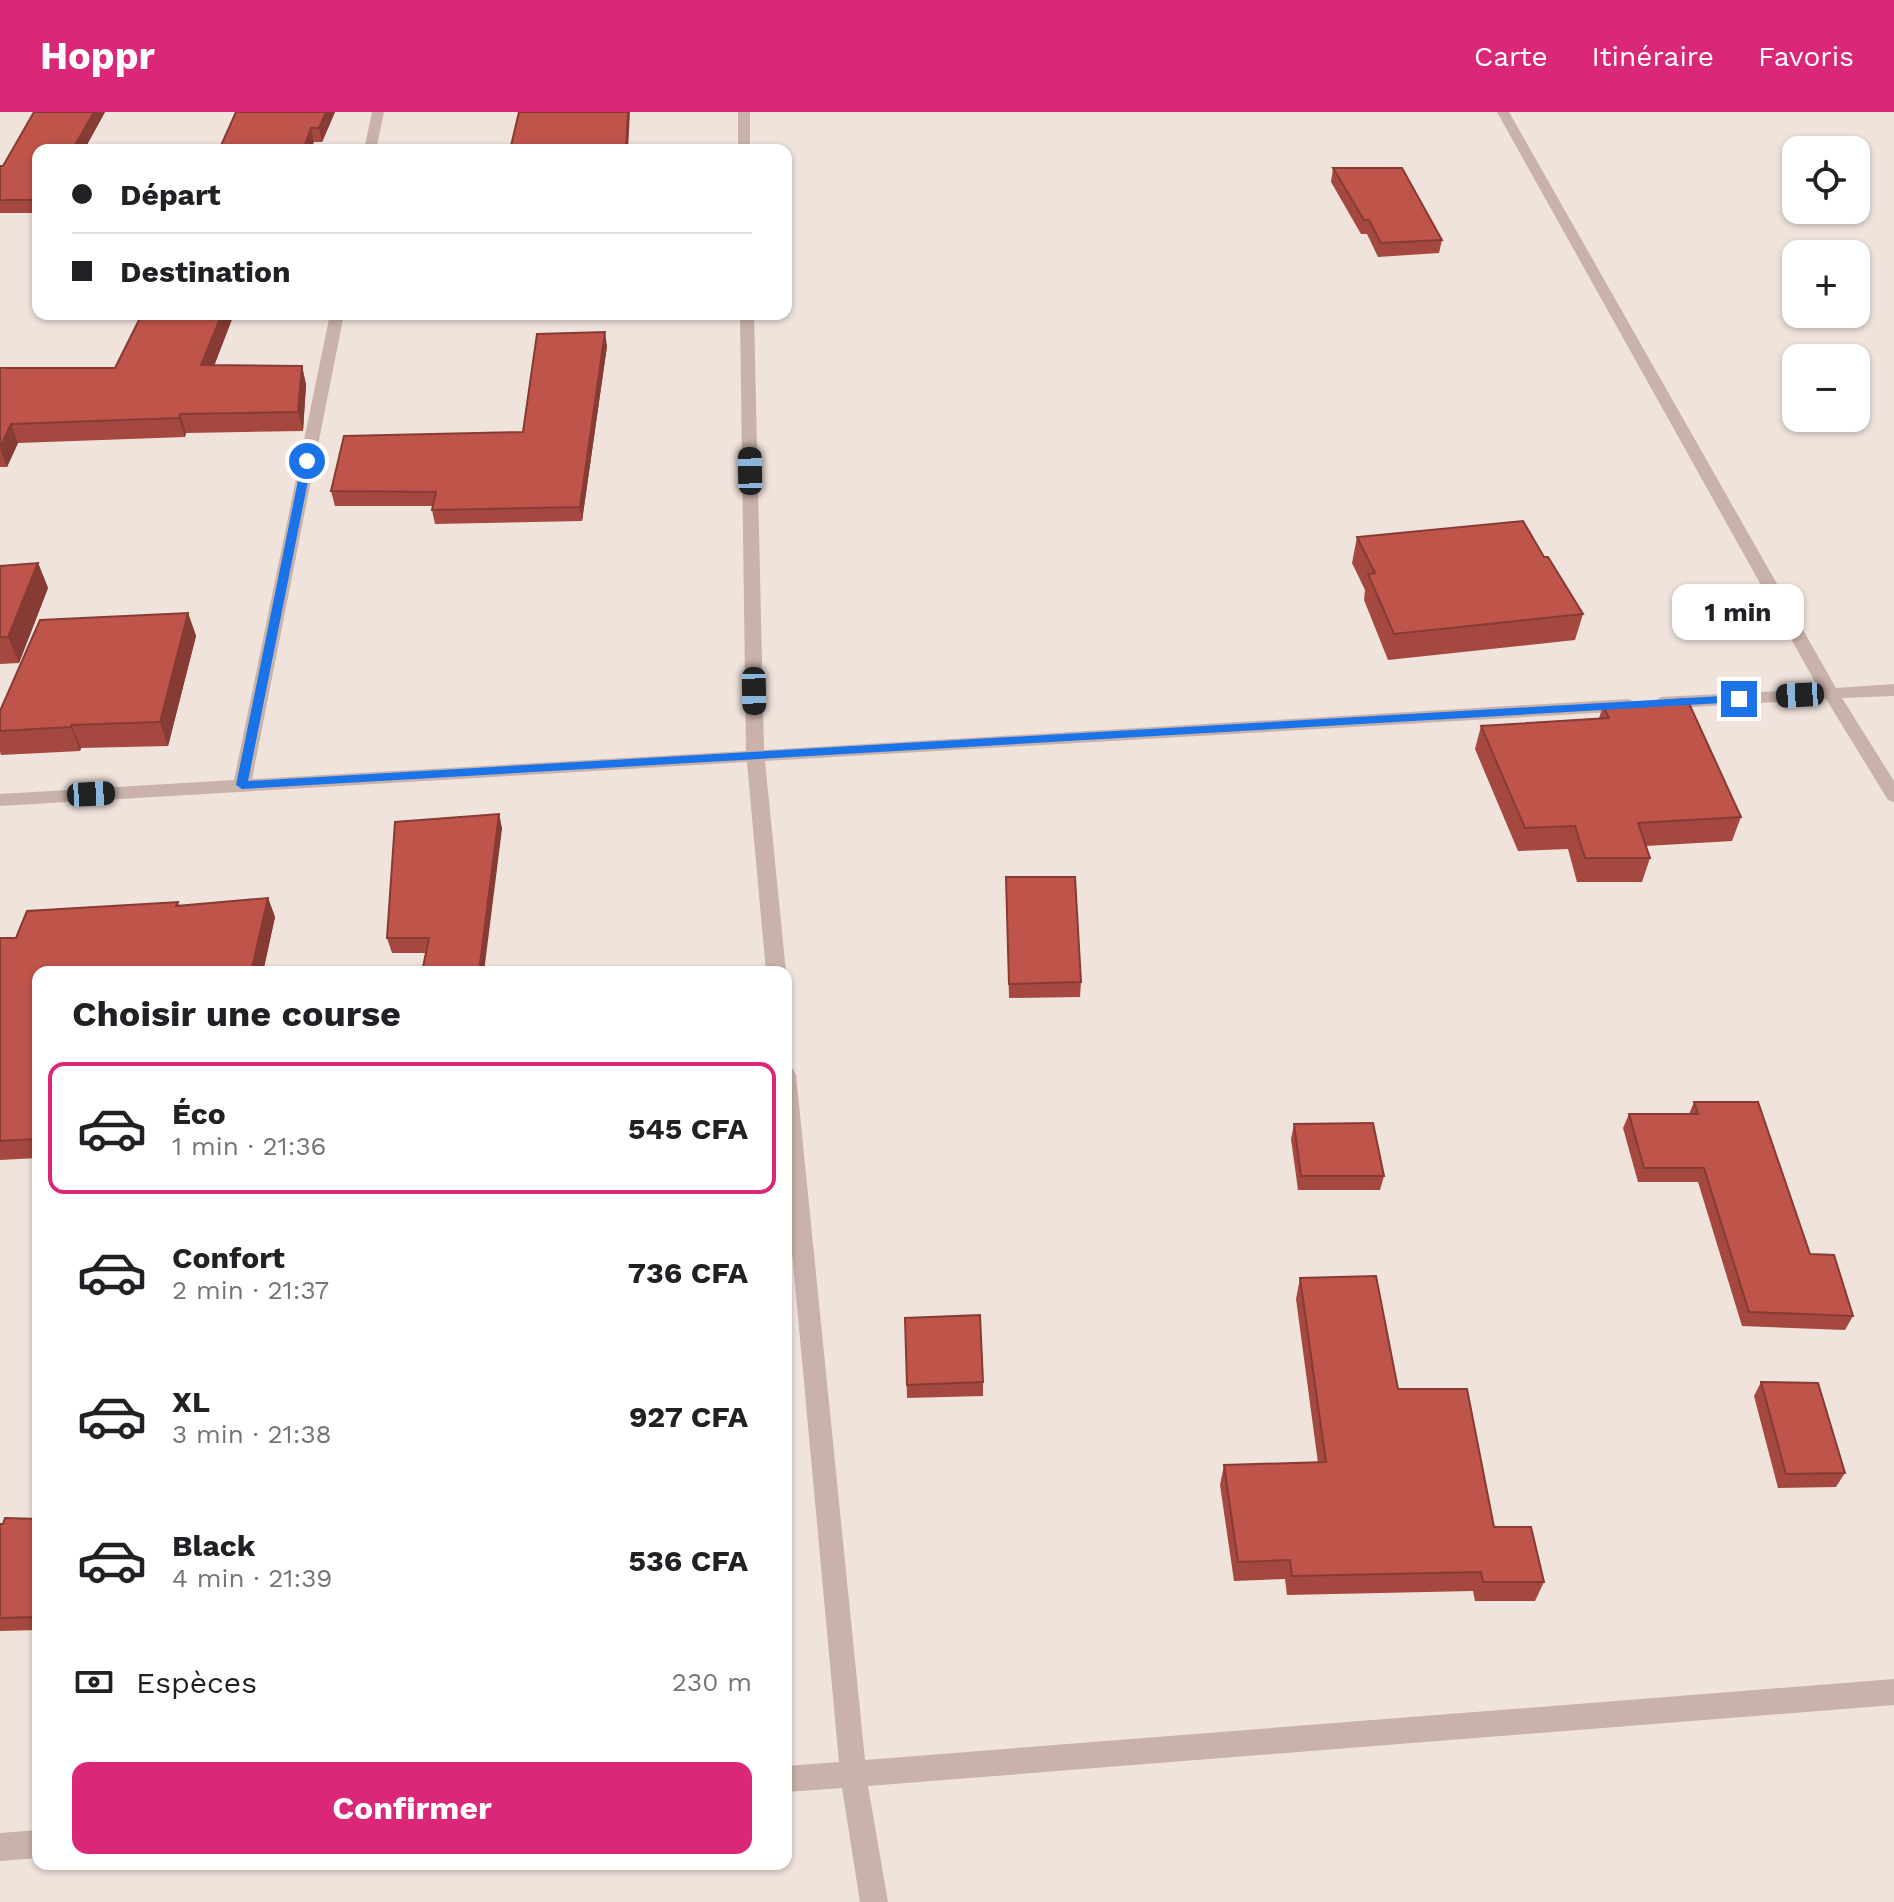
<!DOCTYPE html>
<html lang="fr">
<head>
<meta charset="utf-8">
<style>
  body { margin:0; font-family:"Work Sans",sans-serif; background:#f6f6f6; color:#202124; height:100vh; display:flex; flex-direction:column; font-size:30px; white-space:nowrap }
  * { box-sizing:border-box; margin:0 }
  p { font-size:26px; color:#757577 }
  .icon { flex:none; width:44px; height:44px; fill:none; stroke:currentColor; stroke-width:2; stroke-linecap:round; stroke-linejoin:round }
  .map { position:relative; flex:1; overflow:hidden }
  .sheet { position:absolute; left:32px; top:854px; width:760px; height:904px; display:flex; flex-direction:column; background:#fff; border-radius:16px; box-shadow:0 2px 6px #0004 }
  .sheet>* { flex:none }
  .banner { position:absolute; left:32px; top:32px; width:760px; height:176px; border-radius:16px; box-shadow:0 2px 6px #0004; display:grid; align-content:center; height:176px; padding:0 40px; background:#fff }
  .fabs { position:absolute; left:1782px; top:24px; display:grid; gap:16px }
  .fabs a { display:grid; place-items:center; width:88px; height:88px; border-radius:16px; background:#fff; box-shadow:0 2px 6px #0004; font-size:40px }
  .end { position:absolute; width:36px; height:36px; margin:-18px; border:10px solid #1a73e8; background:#fff; box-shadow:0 0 0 4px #fff }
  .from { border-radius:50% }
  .bubble { position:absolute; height:56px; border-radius:16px; background:#fff; box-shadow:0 2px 6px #0004; font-size:26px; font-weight:700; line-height:56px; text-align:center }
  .car { position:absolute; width:24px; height:48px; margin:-24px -12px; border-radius:10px; box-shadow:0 0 6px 2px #0007; background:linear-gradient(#222 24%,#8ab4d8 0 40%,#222 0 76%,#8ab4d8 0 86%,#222 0) }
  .banner b { display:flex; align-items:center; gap:28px; height:76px; font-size:30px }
  .banner b+b { border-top:2px solid #e0e0e0 }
  .banner i { width:20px; height:20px; background:#202124 }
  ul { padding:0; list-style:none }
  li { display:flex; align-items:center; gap:24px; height:132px; margin:0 16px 12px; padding:0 24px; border:4px solid transparent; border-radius:16px }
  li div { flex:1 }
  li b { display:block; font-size:30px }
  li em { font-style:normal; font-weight:700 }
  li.selected { border-color:#db2777 }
  li>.icon { width:72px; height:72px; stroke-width:1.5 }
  h2 { padding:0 40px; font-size:36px; line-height:96px }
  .pay { display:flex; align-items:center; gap:20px; height:88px; padding:0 40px; font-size:30px }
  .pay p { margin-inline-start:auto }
  .action { display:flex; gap:16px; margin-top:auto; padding:16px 40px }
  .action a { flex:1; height:92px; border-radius:16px; background:#db2777; color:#fff; font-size:32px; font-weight:700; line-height:92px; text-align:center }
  header { display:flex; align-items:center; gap:48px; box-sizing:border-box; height:112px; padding:0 40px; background:#db2777; color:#fff }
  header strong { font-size:38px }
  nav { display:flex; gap:44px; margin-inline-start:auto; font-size:28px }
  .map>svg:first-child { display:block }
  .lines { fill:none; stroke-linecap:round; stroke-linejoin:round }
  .minor { fill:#c8b2a9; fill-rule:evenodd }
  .wall { fill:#a44840 }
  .shaded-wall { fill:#863b34 }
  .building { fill:#bf544b; stroke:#863b34; stroke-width:2 }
  .route { fill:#1a73e8 }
</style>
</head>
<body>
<header>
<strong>Hoppr</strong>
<nav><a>Carte</a><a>Itinéraire</a><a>Favoris</a></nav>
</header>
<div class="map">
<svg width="1894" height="1790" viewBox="0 0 1894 1790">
  <rect width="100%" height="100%" fill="#f0e3dc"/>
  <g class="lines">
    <path class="minor" d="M372,0H384L376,38H364Z
      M738,0H750V38H738Z
      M1497,0H1509L1836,576L1894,572V584L1842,586L1894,669V690L1888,688L1826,587L1661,597L1652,591L1661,585L1819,577Z
      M330,202H344L252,667L746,639L740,202H754L764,638L1629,587L1638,593L1629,599L765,649L786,860H766L747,650L0,694V682L234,668Z
      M786,955L793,957L796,963L865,1648L1894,1567V1593L868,1674L888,1790H860L842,1676L786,1680V1654L839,1650L786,1075Z
      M38,1718V1746L0,1749V1721Z"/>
  </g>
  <path class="wall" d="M34,0H105L84,38H38V101H0V54H3Z
    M236,0H335L322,30H314Z
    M1333,56L1442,128L1439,141L1378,145L1367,122H1361L1331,70Z
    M142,202H234L214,254H302L306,273L303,319L186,321L185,325L18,331L7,355H0V256H115Z
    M607,234L582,409L435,412L432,398L433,394H335L331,379L523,320Z
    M1357,425L1544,445L1583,502L1575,528L1388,548L1364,488L1365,478L1352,451Z
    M38,451L48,476L19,551L0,552V454Z
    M188,501L196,524L168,634L81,636L80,639L1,643L0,640V599Z
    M1603,594L1741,705L1732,729L1646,734L1650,746L1642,770H1577L1568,737L1518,739L1475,637L1481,614L1599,606Z
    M499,702L502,717L426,841H392L387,826Z
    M1006,765L1081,870L1080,885L1009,886Z
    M268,786L275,805L263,860H38V1046L0,1048V826H16L178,790L179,794Z
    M1694,990L1810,1142L1853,1204L1845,1218L1742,1214L1698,1070H1638L1623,1016L1629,1002H1689Z
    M1294,1012L1384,1064L1380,1078H1298L1291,1027Z
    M1300,1166L1398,1277L1494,1415L1544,1470L1535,1489H1475L1473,1479L1287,1483L1285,1467L1234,1469L1220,1373L1224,1353L1318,1351L1296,1187Z
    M905,1206L983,1270V1284L907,1286Z
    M1761,1270L1845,1361L1836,1375L1778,1376L1754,1284Z
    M38,1407V1518L0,1519V1412Z"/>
  <path class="shaded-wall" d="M94,0H105L84,38H72Z
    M326,0H335L322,30L319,16Z
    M628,0H630L628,38H626Z
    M311,16L314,30L311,38H303Z
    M222,202H234L207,272L201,253Z
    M605,220L607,234L582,409L580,395Z
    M302,254L306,273L303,319L298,300Z
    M180,302L186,321L185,325L179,306Z
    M11,312L18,331L7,355L0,336Z
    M38,451L48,476L19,551L8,525Z
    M188,501L196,524L168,634L160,610Z
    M71,613L81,636L80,639L71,615Z
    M499,702L502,717L484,860H479Z
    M268,786L275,805L263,860H251Z"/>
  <path class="building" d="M34,0H94L72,38H38V88H0V54H3Z
    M236,0H326L319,16H311L303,38H219Z
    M519,0H628L626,38H670H510Z
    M1333,56H1402L1442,128L1381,131L1369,108H1364Z
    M142,202H222L201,253L302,254L298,300L180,302L179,306L11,312L0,336V256H115Z
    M605,220L580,395L432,398L436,380L331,379L344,324L523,320L537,222Z
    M1523,409L1544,445H1548L1583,502L1394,522L1368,462L1375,461L1357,425Z
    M38,451L8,525H0V454Z
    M188,501L160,610L71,613V615L0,619V599L40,508Z
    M1687,587L1741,705L1638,711L1650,746H1585L1575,714L1525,716L1481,614L1609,606L1603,594Z
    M499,702L479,860H422L429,826H387L395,710Z
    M1006,765H1075L1081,870L1009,872Z
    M268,786L251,860H38V1027L0,1029V826H16L27,799L178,790L176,794Z
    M1694,990H1758L1810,1142L1834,1143L1853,1204L1749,1200L1704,1056H1644L1629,1002H1698Z
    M1373,1011L1384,1064H1301L1294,1012Z
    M1376,1164L1398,1277H1467L1494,1415H1531L1544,1470H1483L1481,1460L1292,1464L1290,1448L1238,1450L1224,1353L1326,1350L1300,1166Z
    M980,1203L983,1270L907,1273L905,1206Z
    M1761,1270L1818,1271L1845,1361L1786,1362Z
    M5,1406L38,1407V1505L0,1506V1412H3Z"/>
  <path class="route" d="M307,346L312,349L248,669L1739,583L1745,587L1739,590L242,677L236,673L302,349Z"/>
</svg>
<div class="fabs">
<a><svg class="icon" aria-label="locate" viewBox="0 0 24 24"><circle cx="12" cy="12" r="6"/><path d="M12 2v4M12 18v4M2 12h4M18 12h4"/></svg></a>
<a>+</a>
<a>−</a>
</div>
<i class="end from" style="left:307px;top:349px"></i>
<i class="end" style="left:1739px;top:587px"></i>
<div class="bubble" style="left:1672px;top:472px;width:132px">1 min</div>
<i class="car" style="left:750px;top:359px;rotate:359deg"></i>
<i class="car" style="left:754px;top:579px;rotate:179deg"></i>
<i class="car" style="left:1800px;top:583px;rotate:267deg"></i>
<i class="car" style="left:91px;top:682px;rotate:87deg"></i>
<div class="banner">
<b><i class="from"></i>Départ</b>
<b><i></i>Destination</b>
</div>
<section class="sheet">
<h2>Choisir une course</h2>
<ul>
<li class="selected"><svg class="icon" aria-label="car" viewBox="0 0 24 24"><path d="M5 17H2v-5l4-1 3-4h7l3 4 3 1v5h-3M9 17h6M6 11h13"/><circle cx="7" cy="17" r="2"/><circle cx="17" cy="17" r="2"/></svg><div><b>Éco</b><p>1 min · 21:36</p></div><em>545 CFA</em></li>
<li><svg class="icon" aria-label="car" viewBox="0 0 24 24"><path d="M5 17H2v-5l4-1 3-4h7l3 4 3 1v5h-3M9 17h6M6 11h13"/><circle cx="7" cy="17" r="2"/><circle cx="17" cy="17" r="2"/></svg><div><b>Confort</b><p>2 min · 21:37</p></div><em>736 CFA</em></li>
<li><svg class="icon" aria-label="car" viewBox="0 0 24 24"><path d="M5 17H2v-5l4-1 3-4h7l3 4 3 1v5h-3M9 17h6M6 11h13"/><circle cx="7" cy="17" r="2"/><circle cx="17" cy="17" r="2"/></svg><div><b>XL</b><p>3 min · 21:38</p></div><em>927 CFA</em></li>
<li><svg class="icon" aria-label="car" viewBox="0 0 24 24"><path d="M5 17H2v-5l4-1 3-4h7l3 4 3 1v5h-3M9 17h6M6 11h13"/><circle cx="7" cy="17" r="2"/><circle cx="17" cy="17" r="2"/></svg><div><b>Black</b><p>4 min · 21:39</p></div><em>536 CFA</em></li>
</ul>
<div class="pay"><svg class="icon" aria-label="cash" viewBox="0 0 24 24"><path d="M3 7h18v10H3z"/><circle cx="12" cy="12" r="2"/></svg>Espèces<p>230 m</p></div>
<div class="action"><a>Confirmer</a></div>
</section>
</div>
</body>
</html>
